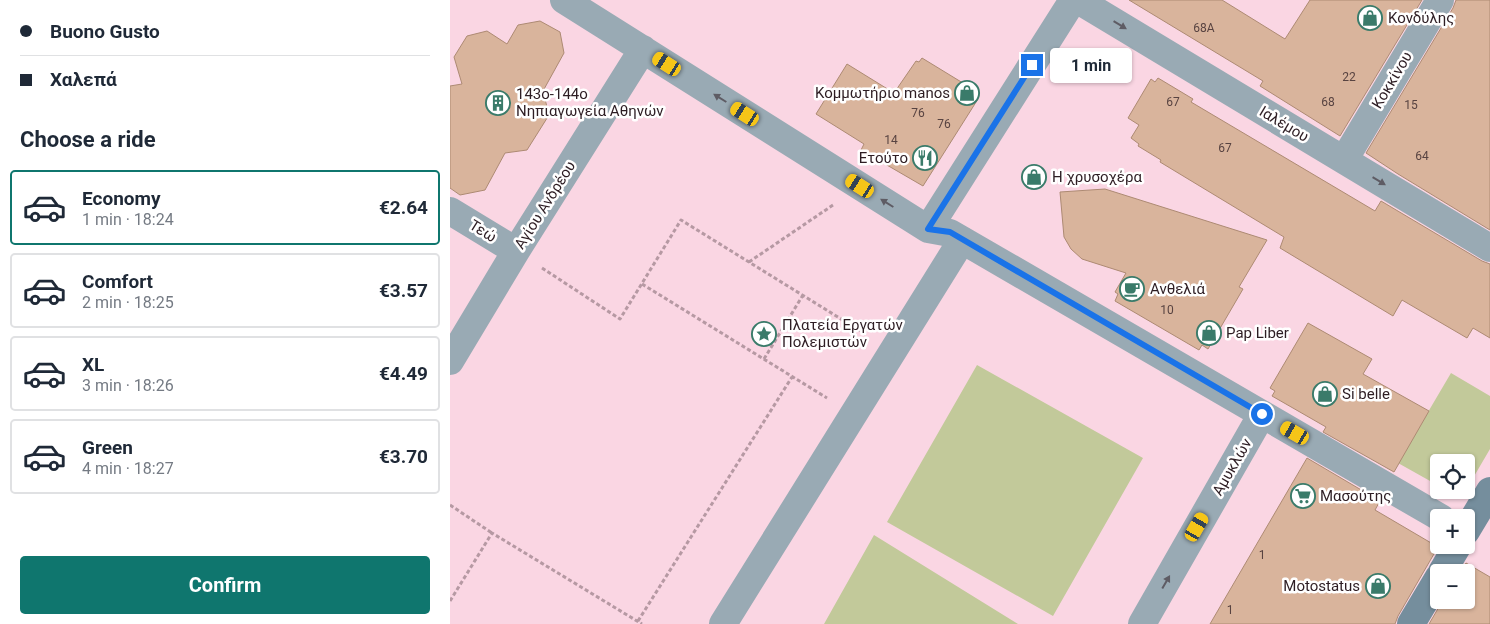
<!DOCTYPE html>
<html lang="en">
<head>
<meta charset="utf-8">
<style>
  body { margin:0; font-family:Roboto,sans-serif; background:#f6f6f7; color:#1f2937; height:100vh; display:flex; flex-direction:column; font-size:19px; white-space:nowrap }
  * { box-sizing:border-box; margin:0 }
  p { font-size:16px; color:#747a83 }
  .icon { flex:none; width:28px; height:28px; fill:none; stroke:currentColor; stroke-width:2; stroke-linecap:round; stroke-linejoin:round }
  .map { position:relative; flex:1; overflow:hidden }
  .drawer { display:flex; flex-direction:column; background:#fff; width:450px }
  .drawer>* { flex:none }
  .banner { display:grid; align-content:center; height:110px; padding:0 20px; background:#fff }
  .buttons { position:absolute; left:980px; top:454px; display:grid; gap:10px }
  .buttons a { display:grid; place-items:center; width:45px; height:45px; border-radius:5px; background:#fff; box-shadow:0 1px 4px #0004; font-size:25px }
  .end { position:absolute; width:22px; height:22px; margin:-11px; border:6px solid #1a73e8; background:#fff; box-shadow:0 0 0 2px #fff }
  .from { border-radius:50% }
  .bubble { position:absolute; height:35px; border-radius:5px; background:#fff; box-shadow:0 1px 4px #0004; font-size:16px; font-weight:700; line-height:35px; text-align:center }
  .car { position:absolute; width:15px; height:30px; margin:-15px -8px; border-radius:6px; box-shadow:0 0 4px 1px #0007; background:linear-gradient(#f5c518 24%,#345 0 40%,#f5c518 0 76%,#345 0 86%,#f5c518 0) }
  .banner b { display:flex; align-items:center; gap:18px; height:48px; font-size:19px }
  .banner b+b { border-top:1px solid #e0e1e3 }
  .banner i { width:12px; height:12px; background:#1f2937 }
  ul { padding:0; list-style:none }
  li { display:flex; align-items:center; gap:15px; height:75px; margin:0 10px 8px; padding:0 10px; border:2px solid #e0e1e3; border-radius:5px }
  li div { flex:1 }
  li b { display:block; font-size:19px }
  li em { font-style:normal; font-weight:700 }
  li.on { border-color:#0f766e }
  li>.icon { width:45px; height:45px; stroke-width:1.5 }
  h2 { padding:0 20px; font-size:22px; line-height:60px }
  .primary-button { display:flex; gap:10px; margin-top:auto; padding:10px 20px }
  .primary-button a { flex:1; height:58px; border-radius:5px; background:#0f766e; color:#fff; font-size:20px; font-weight:700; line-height:58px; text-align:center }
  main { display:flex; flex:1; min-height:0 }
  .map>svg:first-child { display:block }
  .green { fill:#c2c99a }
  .building { fill:#d9b49c; stroke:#ad8a73 }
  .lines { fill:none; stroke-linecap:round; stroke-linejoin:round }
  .path { stroke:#b699a3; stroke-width:3; stroke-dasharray:4 2.5; stroke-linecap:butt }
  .street { stroke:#99aab4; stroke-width:28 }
  .secondary { stroke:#758e9d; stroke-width:28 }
  .oneway { fill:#5e5c64 }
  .route { stroke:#1a73e8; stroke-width:6 }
  .labels { text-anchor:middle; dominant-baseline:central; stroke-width:5; stroke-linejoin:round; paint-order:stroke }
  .number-label { font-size:12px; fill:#584341 }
  .poi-label { font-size:15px; fill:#2d1d23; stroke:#fff; text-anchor:start }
  .street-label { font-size:15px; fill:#2d1d23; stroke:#fff }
</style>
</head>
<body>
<main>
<section class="drawer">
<div class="banner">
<b><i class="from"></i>Buono Gusto</b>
<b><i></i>Χαλεπά</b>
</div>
<h2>Choose a ride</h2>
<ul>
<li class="on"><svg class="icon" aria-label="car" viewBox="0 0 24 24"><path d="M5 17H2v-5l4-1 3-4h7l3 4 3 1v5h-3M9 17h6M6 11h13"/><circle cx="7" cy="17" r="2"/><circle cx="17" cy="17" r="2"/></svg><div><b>Economy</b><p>1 min · 18:24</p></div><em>€2.64</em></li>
<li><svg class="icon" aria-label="car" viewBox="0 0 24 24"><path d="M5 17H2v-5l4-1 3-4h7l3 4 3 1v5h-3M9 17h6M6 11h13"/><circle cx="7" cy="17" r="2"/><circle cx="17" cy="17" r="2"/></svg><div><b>Comfort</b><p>2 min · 18:25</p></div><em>€3.57</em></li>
<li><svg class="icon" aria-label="car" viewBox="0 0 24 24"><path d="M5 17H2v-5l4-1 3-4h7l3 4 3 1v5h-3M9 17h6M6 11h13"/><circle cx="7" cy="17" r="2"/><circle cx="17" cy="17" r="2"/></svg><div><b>XL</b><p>3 min · 18:26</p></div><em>€4.49</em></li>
<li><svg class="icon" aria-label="car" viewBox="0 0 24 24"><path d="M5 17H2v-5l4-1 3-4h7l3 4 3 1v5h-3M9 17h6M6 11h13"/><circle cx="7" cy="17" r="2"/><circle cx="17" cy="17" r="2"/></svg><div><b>Green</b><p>4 min · 18:27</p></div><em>€3.70</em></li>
</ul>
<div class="primary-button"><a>Confirm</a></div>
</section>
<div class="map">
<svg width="1040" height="624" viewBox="0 0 1040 624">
  <rect width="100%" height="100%" fill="#fad6e3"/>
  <path class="green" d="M527,365L693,458L603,616L437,522Z
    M1001,373L1040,396V449L1016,490V462H989V486L948,463Z
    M424,535L568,624H374Z"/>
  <path class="building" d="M679,0H772L835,39L860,0H972L890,136L810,86L813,81Z
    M1006,0H1040V230L948,174L916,153L1003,8Z
    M90,21L110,32L114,53L93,91L99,115L77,150L55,153L35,190L10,195L0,188V86L12,84L4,57L17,36L37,31L57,44L68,25Z
    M472,58L526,91L523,96L528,99L473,186L411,150L414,144L366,114L397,64L444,93L466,61L469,62Z
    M708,78L743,99L741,102L925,211L931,201L1032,261L1040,264V338L1023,328L1017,338L952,300L943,316L830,248L834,237L710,162L711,160L688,146L689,144L681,138L689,125L678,118L701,79L705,82Z
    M655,189L817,240L789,287L793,289L758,349L752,345L749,350L665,301L668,294L665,292L676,273L632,259L621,249L614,237L610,192Z
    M858,323L922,359L913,374L979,411L944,472L873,432L876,427L822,396L825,391L820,388Z
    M857,458L930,501L925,510L988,547L948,616L945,624H760Z
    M1016,563L1040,577V624H979L993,600H1016V572H1010Z"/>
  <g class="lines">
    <path class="path" d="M299,262L383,205
      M92,268L170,319L231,220L417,335
      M192,284L377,398
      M314,359L353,295
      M0,505L42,533
      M0,601L42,533L192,624
      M188,621L342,377"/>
    <path class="street" d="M114,0L478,229L500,233L991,518
      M628,0L1040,248
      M894,160L990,0
      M0,211L66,251
      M478,229L623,0
      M0,361L66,251L193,49
      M273,624L512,240
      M692,624L812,414"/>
    <path class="secondary" d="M1016,531L1040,491
      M992,572L1008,545
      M961,624L989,577"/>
  </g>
  <defs><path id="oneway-solid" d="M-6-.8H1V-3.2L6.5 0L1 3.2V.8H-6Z" transform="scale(1.25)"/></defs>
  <g class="oneway">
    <use href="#oneway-solid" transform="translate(670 25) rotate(31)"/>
    <use href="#oneway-solid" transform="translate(270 98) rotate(-148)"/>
    <use href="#oneway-solid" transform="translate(929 181) rotate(31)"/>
    <use href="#oneway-solid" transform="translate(437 203) rotate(-148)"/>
    <use href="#oneway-solid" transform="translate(716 582) rotate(-60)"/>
  </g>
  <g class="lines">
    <path class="route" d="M582,65L478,229L500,232L812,414"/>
  </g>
  <defs>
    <symbol id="shop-ring" viewBox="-11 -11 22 22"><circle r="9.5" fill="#fff" stroke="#3a7b6a" stroke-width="1.5"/><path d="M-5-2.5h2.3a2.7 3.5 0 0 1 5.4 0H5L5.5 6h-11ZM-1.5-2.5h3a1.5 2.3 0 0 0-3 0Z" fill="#3a7b6a"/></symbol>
    <symbol id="building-ring" viewBox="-11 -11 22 22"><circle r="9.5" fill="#fff" stroke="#3a7b6a" stroke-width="1.5"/><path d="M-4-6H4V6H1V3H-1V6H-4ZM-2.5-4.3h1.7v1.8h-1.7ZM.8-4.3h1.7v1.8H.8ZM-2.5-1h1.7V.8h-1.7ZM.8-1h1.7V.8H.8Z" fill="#3a7b6a"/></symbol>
    <symbol id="restaurant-ring" viewBox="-11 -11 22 22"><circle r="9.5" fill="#fff" stroke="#3a7b6a" stroke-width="1.5"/><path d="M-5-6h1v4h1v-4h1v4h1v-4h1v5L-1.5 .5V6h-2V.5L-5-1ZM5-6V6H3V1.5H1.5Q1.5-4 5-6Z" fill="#3a7b6a"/></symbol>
    <symbol id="cafe-ring" viewBox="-11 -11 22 22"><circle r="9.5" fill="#fff" stroke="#3a7b6a" stroke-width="1.5"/><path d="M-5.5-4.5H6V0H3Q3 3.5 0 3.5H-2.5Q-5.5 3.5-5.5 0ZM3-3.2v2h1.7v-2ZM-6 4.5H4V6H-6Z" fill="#3a7b6a"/></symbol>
    <symbol id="sight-ring" viewBox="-11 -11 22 22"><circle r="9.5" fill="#fff" stroke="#3a7b6a" stroke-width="1.5"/><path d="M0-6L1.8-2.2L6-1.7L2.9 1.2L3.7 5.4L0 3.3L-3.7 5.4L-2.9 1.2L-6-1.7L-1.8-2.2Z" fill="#3a7b6a"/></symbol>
    <symbol id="supermarket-ring" viewBox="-11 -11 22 22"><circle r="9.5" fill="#fff" stroke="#3a7b6a" stroke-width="1.5"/><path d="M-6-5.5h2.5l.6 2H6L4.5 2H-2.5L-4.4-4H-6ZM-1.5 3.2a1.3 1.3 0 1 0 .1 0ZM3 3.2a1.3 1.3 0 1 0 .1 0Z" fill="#3a7b6a"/></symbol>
  </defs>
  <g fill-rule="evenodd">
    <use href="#shop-ring" x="906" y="4" width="28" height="28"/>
    <use href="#shop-ring" x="503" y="79" width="28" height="28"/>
    <use href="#building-ring" x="34" y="89" width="28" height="28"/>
    <use href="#restaurant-ring" x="461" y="144" width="28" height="28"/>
    <use href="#shop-ring" x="570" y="163" width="28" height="28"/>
    <use href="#cafe-ring" x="668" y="275" width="28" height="28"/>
    <use href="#shop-ring" x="745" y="319" width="28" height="28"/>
    <use href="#sight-ring" x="300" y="320" width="28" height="28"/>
    <use href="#shop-ring" x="861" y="380" width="28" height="28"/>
    <use href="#supermarket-ring" x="839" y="482" width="28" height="28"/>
    <use href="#shop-ring" x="914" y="572" width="28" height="28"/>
  </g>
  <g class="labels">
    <g class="number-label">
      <text x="754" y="28">68Α</text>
      <text x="899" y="77">22</text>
      <text x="723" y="102">67</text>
      <text x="878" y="102">68</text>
      <text x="961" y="105">15</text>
      <text x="468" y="113">76</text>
      <text x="494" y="124">76</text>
      <text x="441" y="140">14</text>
      <text x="775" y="148">67</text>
      <text x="972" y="156">64</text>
      <text x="717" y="310">10</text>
      <text x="812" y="555">1</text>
      <text x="780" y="610">1</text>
    </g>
    <g class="poi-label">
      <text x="938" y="18">Κονδύλης</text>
      <text x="500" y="93" text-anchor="end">Κομμωτήριο manos</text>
      <text x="66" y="94">143ο-144ο<tspan x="66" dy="17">Νηπιαγωγεία Αθηνών</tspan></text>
      <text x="458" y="158" text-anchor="end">Ετούτο</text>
      <text x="602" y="177">Η χρυσοχέρα</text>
      <text x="700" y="289">Ανθελιά</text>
      <text x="332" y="325">Πλατεία Εργατών<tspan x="332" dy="17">Πολεμιστών</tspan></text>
      <text x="776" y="333">Pap Liber</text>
      <text x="892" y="394">Si belle</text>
      <text x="870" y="496">Μασούτης</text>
      <text x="910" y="586" text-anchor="end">Motostatus</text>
    </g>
    <g class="street-label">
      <text transform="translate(942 80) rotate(-59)">Κοκκίνου</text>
      <text transform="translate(834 124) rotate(31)">Ιαλέμου</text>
      <text transform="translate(95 205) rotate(-58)">Αγίου Ανδρέου</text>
      <text transform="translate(33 231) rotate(32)">Τεώ</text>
      <text transform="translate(782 467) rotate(-60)">Αμυκλών</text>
    </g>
  </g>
</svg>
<div class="buttons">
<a><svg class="icon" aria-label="locate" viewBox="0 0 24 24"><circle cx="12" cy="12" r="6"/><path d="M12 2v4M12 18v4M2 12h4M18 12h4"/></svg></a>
<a>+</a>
<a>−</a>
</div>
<i class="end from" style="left:812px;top:414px"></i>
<i class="end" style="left:582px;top:65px"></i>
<div class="bubble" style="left:600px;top:48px;width:82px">1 min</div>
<i class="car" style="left:217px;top:64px;rotate:302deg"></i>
<i class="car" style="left:295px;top:114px;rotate:302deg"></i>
<i class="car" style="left:410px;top:186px;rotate:302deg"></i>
<i class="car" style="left:845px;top:433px;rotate:300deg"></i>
<i class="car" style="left:747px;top:527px;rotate:30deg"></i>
</div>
</main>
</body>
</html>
